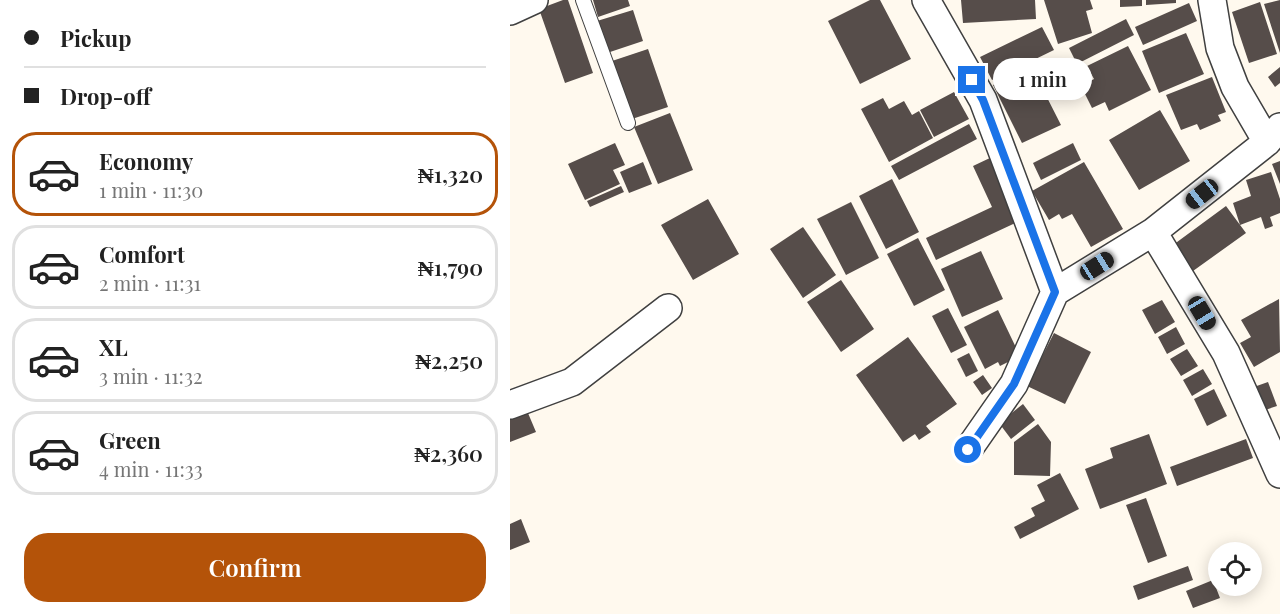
<!DOCTYPE html>
<html lang="en">
<head>
<meta charset="utf-8">
<style>
  body { margin:0; font-family:"Playfair Display",serif; background:#f6f6f6; color:#222; height:100vh; display:flex; flex-direction:column; font-size:22px; white-space:nowrap }
  * { box-sizing:border-box; margin:0 }
  p { font-size:20px; color:#767676 }
  .icon { flex:none; width:33px; height:33px; fill:none; stroke:currentColor; stroke-width:2; stroke-linecap:round; stroke-linejoin:round }
  .map { position:relative; flex:1; overflow:hidden }
  .drawer { display:flex; flex-direction:column; background:#fff; width:510px }
  .drawer>* { flex:none }
  .hud { display:grid; align-content:center; height:132px; padding:0 24px; background:#fff }
  .buttons { position:absolute; left:698px; top:542px; display:grid; gap:12px }
  .buttons a { display:grid; place-items:center; width:54px; height:54px; border-radius:50%; background:#fff; box-shadow:0 3px 15px #0003; font-size:30px }
  .end { position:absolute; width:27px; height:27px; margin:-14px; border:8px solid #1a73e8; background:#fff; box-shadow:0 0 0 3px #fff }
  .from { border-radius:50% }
  .bubble { position:absolute; height:42px; border-radius:21px; background:#fff; box-shadow:0 3px 15px #0003; font-size:20px; font-weight:600; line-height:42px; text-align:center }
  .car { position:absolute; width:18px; height:36px; margin:-18px -9px; border-radius:8px; box-shadow:0 0 4px 2px #0007; background:linear-gradient(#222 24%,#8ab4d8 0 40%,#222 0 76%,#8ab4d8 0 86%,#222 0) }
  .hud b { display:flex; align-items:center; gap:21px; height:57px; font-size:22px }
  .hud b+b { border-top:2px solid #e0e0e0 }
  .hud i { width:15px; height:15px; background:#222 }
  ul { padding:0; list-style:none }
  li { display:flex; align-items:center; gap:18px; height:84px; margin:0 12px 9px; padding:0 12px; border:3px solid #e0e0e0; border-radius:24px }
  li div { flex:1 }
  li b { display:block; font-size:22px }
  li em { font-style:normal; font-weight:600 }
  li.active { border-color:#b45309 }
  li>.icon { width:54px; height:54px; stroke-width:1.5 }
  .cta { display:flex; gap:12px; margin-top:auto; padding:12px 24px }
  .cta a { flex:1; height:69px; border-radius:24px; background:#b45309; color:#fff; font-size:24px; font-weight:600; line-height:69px; text-align:center }
  main { display:flex; flex:1; min-height:0 }
  .map>svg:first-child { display:block }
  .building { fill:#564d4a }
  .lines { fill:none; stroke-linecap:round; stroke-linejoin:round }
  .lane-casing { stroke:#404040; stroke-width:16 }
  .street-casing { stroke:#404040; stroke-width:30 }
  .lane { stroke:#fff; stroke-width:14 }
  .street { stroke:#fff; stroke-width:27 }
  .route { stroke:#1a73e8; stroke-width:8 }
</style>
</head>
<body>
<main>
<section class="drawer">
<div class="hud">
<b><i class="from"></i>Pickup</b>
<b><i></i>Drop-off</b>
</div>
<ul>
<li class="active"><svg class="icon" aria-label="car" viewBox="0 0 24 24"><path d="M5 17H2v-5l4-1 3-4h7l3 4 3 1v5h-3M9 17h6M6 11h13"/><circle cx="7" cy="17" r="2"/><circle cx="17" cy="17" r="2"/></svg><div><b>Economy</b><p>1 min · 11:30</p></div><em>₦1,320</em></li>
<li><svg class="icon" aria-label="car" viewBox="0 0 24 24"><path d="M5 17H2v-5l4-1 3-4h7l3 4 3 1v5h-3M9 17h6M6 11h13"/><circle cx="7" cy="17" r="2"/><circle cx="17" cy="17" r="2"/></svg><div><b>Comfort</b><p>2 min · 11:31</p></div><em>₦1,790</em></li>
<li><svg class="icon" aria-label="car" viewBox="0 0 24 24"><path d="M5 17H2v-5l4-1 3-4h7l3 4 3 1v5h-3M9 17h6M6 11h13"/><circle cx="7" cy="17" r="2"/><circle cx="17" cy="17" r="2"/></svg><div><b>XL</b><p>3 min · 11:32</p></div><em>₦2,250</em></li>
<li><svg class="icon" aria-label="car" viewBox="0 0 24 24"><path d="M5 17H2v-5l4-1 3-4h7l3 4 3 1v5h-3M9 17h6M6 11h13"/><circle cx="7" cy="17" r="2"/><circle cx="17" cy="17" r="2"/></svg><div><b>Green</b><p>4 min · 11:33</p></div><em>₦2,360</em></li>
</ul>
<div class="cta"><a>Confirm</a></div>
</section>
<div class="map">
<svg width="770" height="614" viewBox="0 0 770 614">
  <rect width="100%" height="100%" fill="#fff9ee"/>
  <path class="building" d="M53,0H58L83,73L55,83L29,9Z
    M83,0H118L120,6L88,17Z
    M360,0H370L401,59L350,84L318,21Z
    M451,0H525L526,19L453,23Z
    M534,0H580L583,9L576,11L582,33L548,44Z
    M610,0H632V6L610,7Z
    M636,0H666V3L636,5Z
    M770,0V53L754,4Z
    M750,2L767,54L739,63L722,12Z
    M679,3L687,21L633,45L625,27Z
    M123,10L133,41L97,53L87,21Z
    M616,19L624,35L567,64L559,48Z
    M532,27L544,50L482,80L470,57Z
    M676,33L694,74L649,93L632,51Z
    M618,46L641,90L599,111L595,102L582,108L571,86L584,79L577,66Z
    M138,49L158,107L122,119L102,61Z
    M521,66L551,125L512,143L483,85Z
    M770,67V83L765,87L758,77Z
    M702,77L716,112L708,115L711,121L690,130L687,124L671,130L656,95Z
    M444,92L459,119L424,137L410,110Z
    M373,98L379,109L394,101L402,115L409,111L423,138L379,162L351,109Z
    M650,110L680,161L629,190L599,140Z
    M160,113L183,170L148,184L124,127Z
    M459,124L467,139L389,180L381,166Z
    M105,143L115,165L103,170L110,184L75,200L58,164Z
    M563,143L571,160L531,180L523,163Z
    M482,157L512,220L426,260L416,238L482,207L463,166Z
    M770,161V184L762,164Z
    M133,162L142,184L119,193L110,172Z
    M574,162L613,229L581,247L562,214L552,219L549,214L539,220L522,191Z
    M761,172L770,199V213L760,217L763,226L755,229L751,217L730,225L723,203L741,196L736,180Z
    M382,179L409,232L376,249L349,196Z
    M111,186L114,192L80,207L77,201Z
    M198,199L229,254L183,280L151,225Z
    M341,202L369,258L336,275L307,219Z
    M716,206L736,233L683,271L663,245Z
    M293,227L326,275L293,298L260,249Z
    M408,238L435,290L404,306L377,254Z
    M471,251L493,299L452,317L431,269Z
    M331,280L364,329L331,352L297,302Z
    M769,299L770,352L744,367L730,343L741,337L731,320Z
    M652,300L665,322L645,334L632,310Z
    M438,308L457,345L441,353L422,316Z
    M488,310L510,356L490,366L488,362L475,369L454,327Z
    M666,327L675,344L657,354L648,337Z
    M544,333L581,352L555,404L517,386Z
    M398,337L447,404L416,426L421,432L409,440L405,434L393,442L346,375Z
    M677,349L688,366L671,376L660,359Z
    M459,353L468,371L456,377L447,359Z
    M693,369L702,384L682,396L673,380Z
    M473,375L482,388L472,395L463,382Z
    M758,382L767,406L749,412L741,388Z
    M704,389L717,416L697,426L684,399Z
    M513,404L525,420L501,439L489,423Z
    M15,406L26,432L0,442V412Z
    M528,424L541,442L540,476L504,475V442Z
    M639,434L657,484L590,509L575,469L603,458L600,448Z
    M736,439L743,458L667,486L660,467Z
    M550,473L569,509L510,539L504,527L525,516L521,508L535,501L527,485Z
    M636,498L657,556L638,563L616,505Z
    M11,519L20,542L0,550V524Z
    M678,566L683,580L628,600L623,586Z
    M703,580L710,598L683,608L676,591Z"/>
  <g class="lines">
    <defs>
      <path id="lane" d="M73,0L118,123"/>
      <path id="street" d="M416,0L473,100L545,292
        M702,0L710,48L725,87L757,142
        M0,11L24,0
        M643,232L716,353L770,474
        M0,405L62,382L158,308
        M458,450L504,384L545,292L643,232L757,142L770,127"/>
    </defs>
    <use href="#lane" class="lane-casing"/>
    <use href="#street" class="street-casing"/>
    <use href="#lane" class="lane"/>
    <use href="#street" class="street"/>
  </g>
  <g class="lines">
    <path class="route" d="M458,450L504,384L545,292L473,100L462,80"/>
  </g>
</svg>
<div class="buttons">
<a><svg class="icon" aria-label="locate" viewBox="0 0 24 24"><circle cx="12" cy="12" r="6"/><path d="M12 2v4M12 18v4M2 12h4M18 12h4"/></svg></a>
</div>
<i class="end from" style="left:458px;top:450px"></i>
<i class="end" style="left:462px;top:80px"></i>
<div class="bubble" style="left:483px;top:58px;width:99px">1 min</div>
<i class="car" style="left:692px;top:194px;rotate:232deg"></i>
<i class="car" style="left:587px;top:266px;rotate:58deg"></i>
<i class="car" style="left:692px;top:313px;rotate:149deg"></i>
</div>
</main>
</body>
</html>
